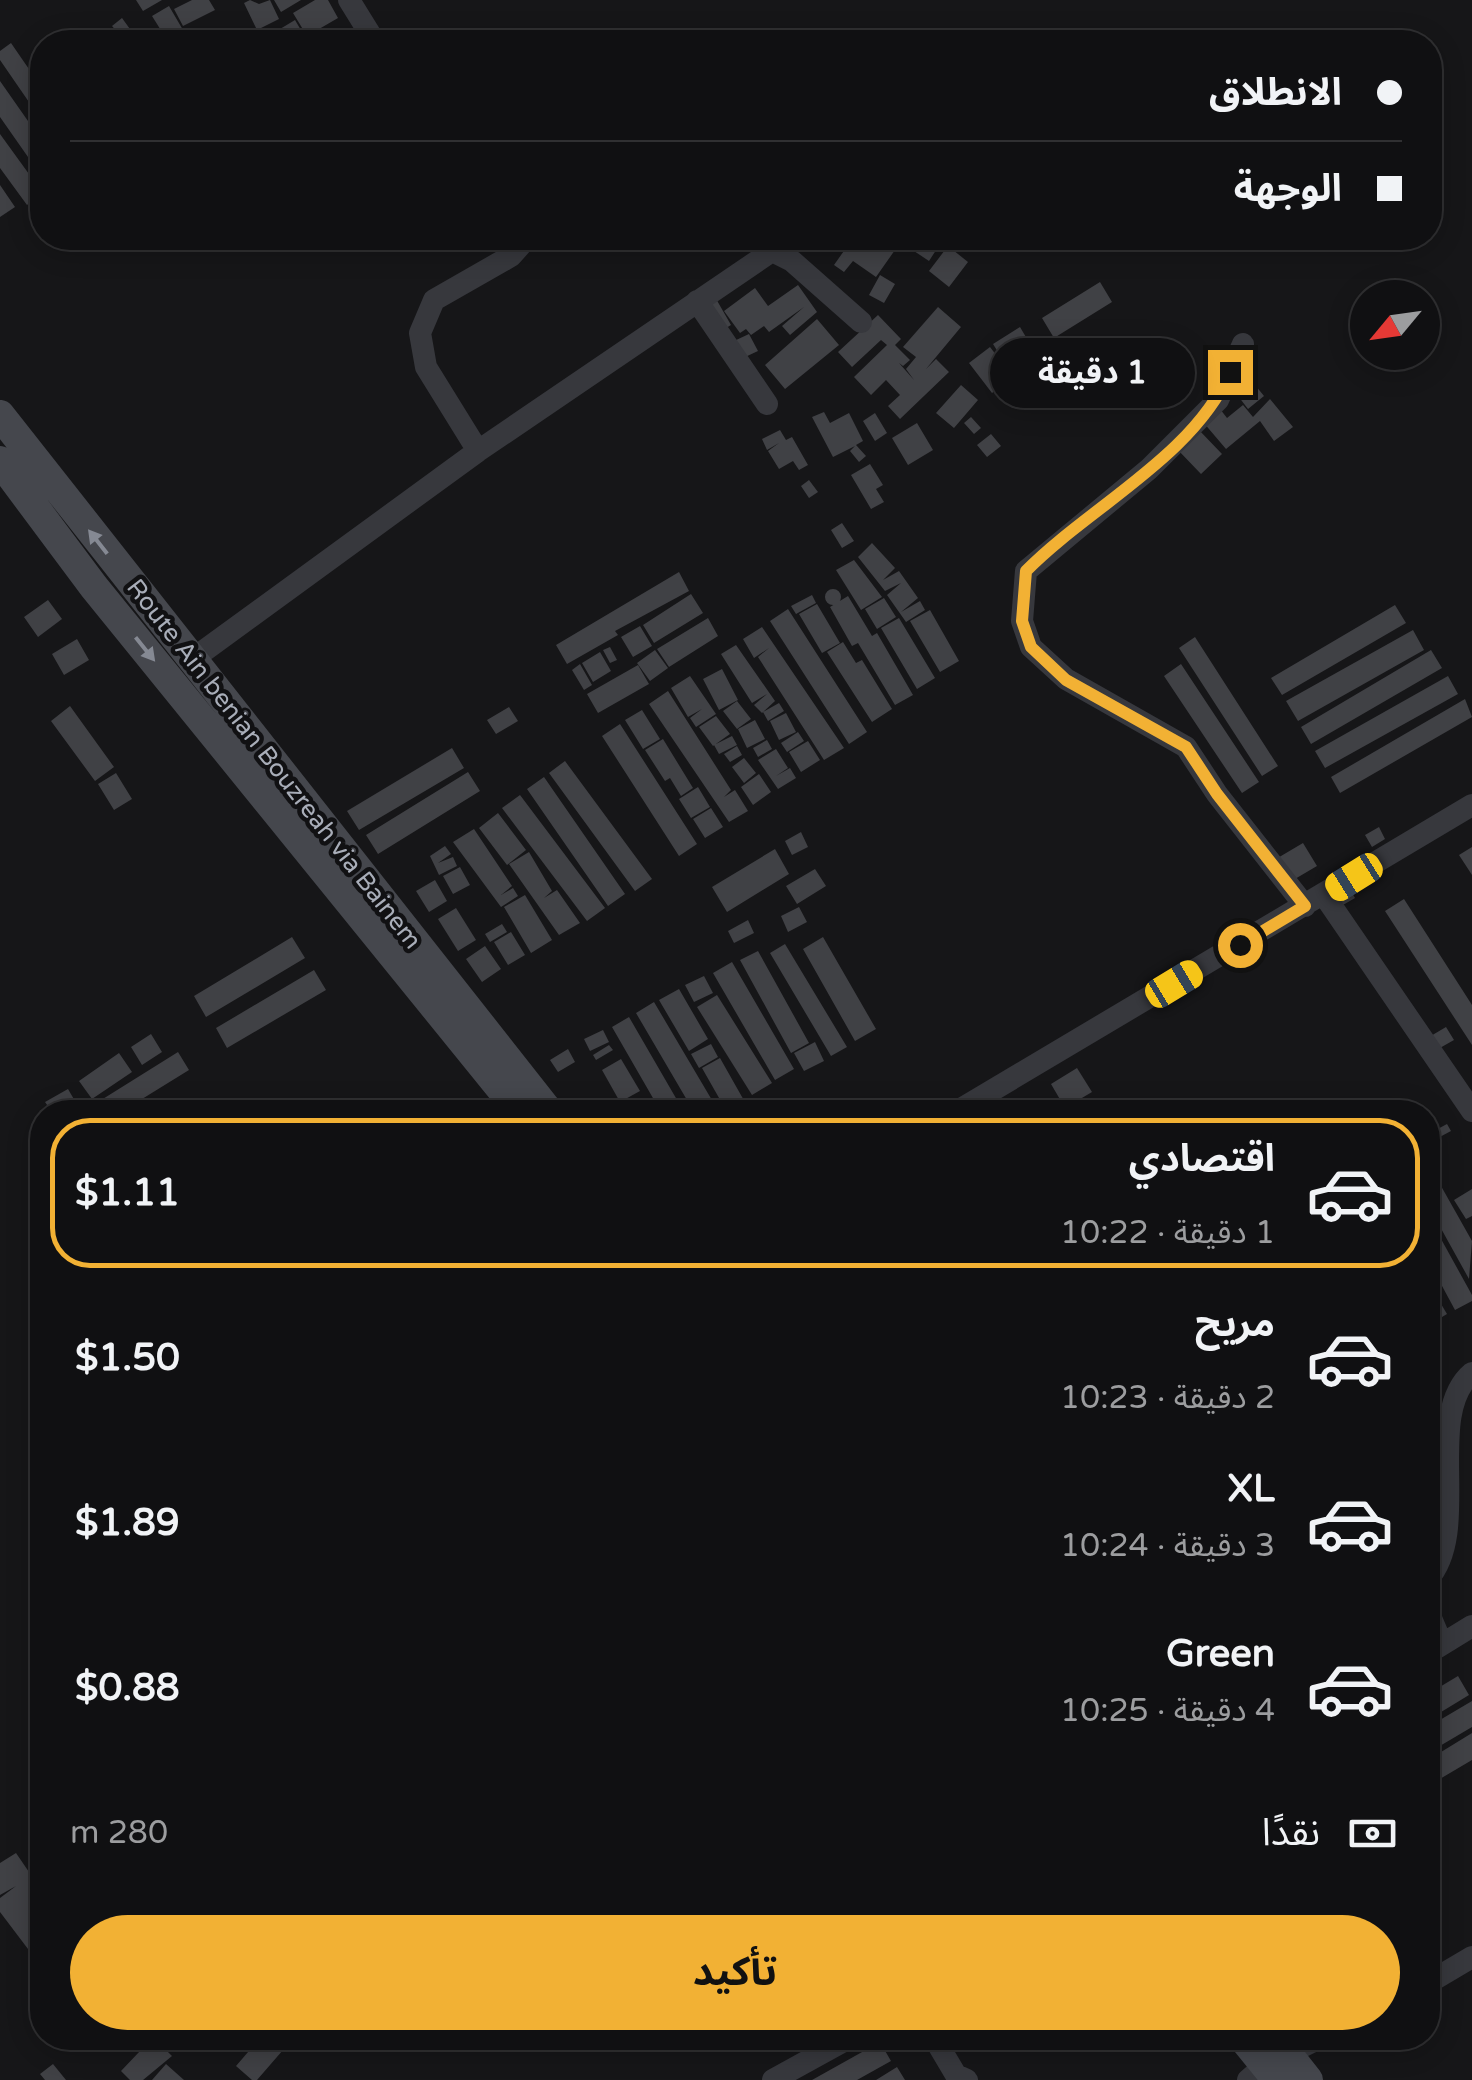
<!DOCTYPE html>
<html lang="ar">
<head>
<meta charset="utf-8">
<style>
  body { margin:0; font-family:"Varela Round","Noto Sans Arabic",sans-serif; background:#19191b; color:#f1f3f6; direction:rtl; height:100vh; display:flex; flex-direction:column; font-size:38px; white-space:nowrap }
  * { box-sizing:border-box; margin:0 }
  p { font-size:32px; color:#9c9d9f }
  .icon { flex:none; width:55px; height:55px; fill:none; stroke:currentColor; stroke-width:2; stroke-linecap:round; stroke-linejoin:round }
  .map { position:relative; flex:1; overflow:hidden; direction:ltr }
  .details { position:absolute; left:30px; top:1100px; width:1410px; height:950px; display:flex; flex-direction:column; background:#101012; border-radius:40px; box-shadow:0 5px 25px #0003,0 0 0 2px #303032; direction:rtl }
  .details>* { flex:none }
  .hud { position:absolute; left:30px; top:30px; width:1412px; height:220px; border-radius:40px; box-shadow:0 5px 25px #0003,0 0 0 2px #303032; direction:rtl; display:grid; align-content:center; height:220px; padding:0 40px; background:#101012 }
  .needle { width:65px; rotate:241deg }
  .tools { position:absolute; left:1350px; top:280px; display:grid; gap:20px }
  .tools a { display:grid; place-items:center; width:90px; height:90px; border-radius:50%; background:#101012; box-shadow:0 5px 25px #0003,0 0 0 2px #303032; font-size:50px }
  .end { position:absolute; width:45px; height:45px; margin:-22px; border:12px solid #f2b134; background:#111; box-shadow:0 0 0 5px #111 }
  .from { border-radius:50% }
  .bubble { position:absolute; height:70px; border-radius:35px; background:#101012; box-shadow:0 5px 25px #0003,0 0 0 2px #303032; font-size:32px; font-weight:700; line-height:70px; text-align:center; direction:rtl }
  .car { position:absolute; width:30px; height:60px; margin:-30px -15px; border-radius:12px; box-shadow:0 0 8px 2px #0007; background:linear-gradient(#f5c518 24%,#345 0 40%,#f5c518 0 76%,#345 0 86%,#f5c518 0) }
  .hud b { display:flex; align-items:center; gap:35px; height:95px; font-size:38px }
  .hud b+b { border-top:2px solid #303032 }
  .hud i { width:25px; height:25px; background:#f1f3f6 }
  ul { padding:18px 0 0; list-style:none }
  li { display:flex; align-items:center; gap:30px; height:150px; margin:0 20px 15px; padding:0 20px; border:5px solid transparent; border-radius:40px }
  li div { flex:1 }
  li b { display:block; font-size:38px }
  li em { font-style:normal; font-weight:700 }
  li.on { border-color:#f2b134 }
  li>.icon { width:90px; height:90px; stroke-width:1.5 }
  .pay { display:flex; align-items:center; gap:25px; height:110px; padding:0 40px; font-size:38px }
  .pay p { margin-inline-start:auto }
  .action { display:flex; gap:20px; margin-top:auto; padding:20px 40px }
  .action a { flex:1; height:115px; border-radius:60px; background:#f2b134; color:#111; font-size:40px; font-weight:700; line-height:115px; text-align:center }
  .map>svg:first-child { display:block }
  .building { fill:#404145 }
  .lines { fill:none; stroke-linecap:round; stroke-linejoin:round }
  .street { stroke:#37383d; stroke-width:22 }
  .secondary { stroke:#45474d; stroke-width:30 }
  .oneway { fill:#858993 }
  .route { stroke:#f2b134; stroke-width:12 }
  .labels { text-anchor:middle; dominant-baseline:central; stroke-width:9; stroke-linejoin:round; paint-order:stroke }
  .street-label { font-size:25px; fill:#a8adb8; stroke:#111113 }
</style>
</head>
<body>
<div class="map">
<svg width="1472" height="2080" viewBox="0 0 1472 2080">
  <rect width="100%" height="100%" fill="#161618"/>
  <path class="building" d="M136,0H162L143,11Z
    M192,0H209L215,10L183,26L174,9Z
    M250,0L259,4L270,0L279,19L257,30L244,3Z
    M274,0H301L281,12Z
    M315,0H328L338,18L307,36L293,13Z
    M169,6L183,30L167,40L152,16Z
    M122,18L135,36L126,42L112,26Z
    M295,20L308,42H268L265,38Z
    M11,43L42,88V121L0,60V51Z
    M0,81L42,141V177L0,117Z
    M0,134L42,192L27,205L0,168Z
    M0,185L15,207L0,217Z
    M853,238H899L902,240L876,277L853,261L844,272L834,265Z
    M919,238H944L929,261L911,249Z
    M948,246L968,262L949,287L929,271Z
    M880,275L895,284L884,303L869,295Z
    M1100,282L1112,302L1054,338L1042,318Z
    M798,285L817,312L790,335L782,326L804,307L769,332L764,326L751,335L746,329L740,333L724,311L755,288L768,306Z
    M715,297L731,325L721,331L704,303Z
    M938,307L961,327L926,369L936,359L949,372L900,419L888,406L900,395L886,380L871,395L854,377L887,345L881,340L852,367L838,352L878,315L901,339L895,345L910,360L903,366L899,363L914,380L906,369L916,357L903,347Z
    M817,319L839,345L785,389L765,365Z
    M1020,327L1033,349L1006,365L993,344Z
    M749,334L758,351L743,358L734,341Z
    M990,347L1013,377L992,393L969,363Z
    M1247,375L1264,396L1248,409L1232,388Z
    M961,385L978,400L954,428L936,413Z
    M1270,399L1293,427L1274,441L1260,421L1226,449L1203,422L1220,409L1227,418L1243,405L1253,417Z
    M824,412L830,423L849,413L863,441L856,445L866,456L859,462L850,451L855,446L833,457L812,417Z
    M875,413L887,433L875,441L863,421Z
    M971,417L981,428L974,434L964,423Z
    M917,423L933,450L908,465L892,438Z
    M1198,429L1222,454L1201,474L1177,449Z
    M780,430L786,440L792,437L808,465L799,470L793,461L779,469L768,451L779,443L767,450L762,439Z
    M991,434L1001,446L987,457L977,445Z
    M870,464L883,485L876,489L884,502L871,509L851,475Z
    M809,480L818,492L809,498L801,486Z
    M842,523L854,541L842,548L831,530Z
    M872,543L895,568L883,580L899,571L918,598L901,612L920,601L925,610L906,622L887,595L901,583L885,591L858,557Z
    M854,560L882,597L861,610L836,570Z
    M679,572L689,591L615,631L618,635L567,664L556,645Z
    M825 597a8 8 0 1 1 16 0a8 8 0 1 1-16 0Z
    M691,594L703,613L654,643L643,625Z
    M812,595L816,603L796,614L791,606Z
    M848,596L872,636L877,633L913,695L895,705L858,643L852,646L830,607Z
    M884,598L896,617L877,629L865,609Z
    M48,600L62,619L38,637L24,617Z
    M817,604L840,643L822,653L799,614Z
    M1395,605L1406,623L1282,695L1271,678Z
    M788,609L867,732L849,744L770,621Z
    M930,610L959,661L940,672L910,621Z
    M708,618L718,636L669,667L657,649Z
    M899,618L935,678L917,689L881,628Z
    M640,626L652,646L633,657L621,637Z
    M762,627L844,748L824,760L758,657L769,648L754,658L743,639Z
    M1413,630L1424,650L1298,721L1286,701Z
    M1195,637L1278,766L1262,776L1179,648Z
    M77,639L89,660L64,675L52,654Z
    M843,642L856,663L862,660L892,709L872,722L827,652Z
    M736,645L775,701L762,713L754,705L767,694L752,703L721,654Z
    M610,647L617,660L610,663L603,650Z
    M655,650L668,668L650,681L637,663Z
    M1431,650L1442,668L1311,744L1301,727Z
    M600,652L611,671L593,682L582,663Z
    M580,664L592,685L584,690L572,670Z
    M1181,664L1259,782L1242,793L1164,676Z
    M638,665L649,684L598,713L587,694Z
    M722,669L738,700L719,710L703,679Z
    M690,676L716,714L696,727L690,718L702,709L688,717L671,688Z
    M1448,676L1458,694L1325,768L1315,751Z
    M668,691L731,790L724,797L735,790L748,811L729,822L649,704Z
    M1465,699L1472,717L1340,793L1331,777Z
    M737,701L751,719L737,729L723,711Z
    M779,703L784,711L768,721L763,712Z
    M70,706L114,767L95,781L51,721Z
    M509,707L518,721L496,734L487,720Z
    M642,710L660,739L643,749L625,720Z
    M786,713L796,732L779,740L770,721Z
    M716,716L730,734L713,746L699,727Z
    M755,720L765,739L747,748L738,729Z
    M620,724L697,844L679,856L602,736Z
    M798,732L804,741L787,752L781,743Z
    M732,736L737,745L719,754L714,745Z
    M663,739L693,788L681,796L670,778L665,781L645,750Z
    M767,740L772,749L758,757L753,748Z
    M808,741L820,760L801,772L789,752Z
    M737,746L742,755L730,762L724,754Z
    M452,748L464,768L359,830L347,811Z
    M776,749L788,768L776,776L790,768L796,778L778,789L758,760Z
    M744,758L756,773L744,783L732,767Z
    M565,761L652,879L635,891L549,773Z
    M468,772L480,791L378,854L366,835Z
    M116,773L132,799L114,810L98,784Z
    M759,774L771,792L753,805L741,787Z
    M544,777L625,894L608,906L527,789Z
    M698,787L710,807L691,818L679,799Z
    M520,795L605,908L587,921L502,808Z
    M711,808L723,827L705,838L693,819Z
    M498,813L526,850L507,865L479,828Z
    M1379,827L1385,839L1372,847L1365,835Z
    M474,829L512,886L501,895L513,888L518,896L501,907L453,842Z
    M801,832L808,847L792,855L785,841Z
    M1303,843L1317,866L1283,886L1269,863Z
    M445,846L451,854L438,863L453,857L457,866L439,875L430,856Z
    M1472,847V875L1459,855Z
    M775,849L789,874L727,912L712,887Z
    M529,852L552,891L544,898L557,890L580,923L559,935L509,864Z
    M460,867L470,885L453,894L443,876Z
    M815,869L826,886L797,904L786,886Z
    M435,880L447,901L429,912L416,891Z
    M1350,889L1355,898L1336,909L1330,900Z
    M525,895L552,940L531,953L504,907Z
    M1404,899L1472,1005V1045L1385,911Z
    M799,907L807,922L788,932L781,916Z
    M456,908L476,940L458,951L438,919Z
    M748,920L754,933L734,943L728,931Z
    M502,924L507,932L490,942L485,934Z
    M511,932L525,955L508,965L494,942Z
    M292,937L305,958L206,1017L194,996Z
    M823,937L876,1029L855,1041L803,949Z
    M785,944L847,1047L831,1056L770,953Z
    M485,946L501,969L482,982L466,959Z
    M758,951L809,1043L791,1053L740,960Z
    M732,962L794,1069L775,1080L713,973Z
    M314,970L326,990L227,1048L216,1028Z
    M704,976L713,993L694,1002L685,985Z
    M679,989L708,1039L689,1051L659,1000Z
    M717,995L772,1083L752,1095L697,1007Z
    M654,1002L719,1112H694L636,1013Z
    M629,1017L684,1112H661L612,1027Z
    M1446,1027L1454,1040L1431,1053L1424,1040Z
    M603,1030L609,1042L590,1051L584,1039Z
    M151,1034L162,1052L142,1065L131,1047Z
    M815,1042L824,1061L804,1071L794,1053Z
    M711,1044L718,1057L699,1068L691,1054Z
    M609,1045L613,1050L596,1060L593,1055Z
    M568,1049L575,1062L558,1072L550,1060Z
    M178,1052L189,1070L121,1112H82Z
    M119,1053L132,1072L92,1099L79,1081Z
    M720,1058L746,1104L731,1112H727L702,1068Z
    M621,1059L640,1091L620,1102L602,1070Z
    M1077,1068L1092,1092L1065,1108L1051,1084Z
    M68,1089L79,1108L52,1112L45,1102Z
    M1447,1124L1451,1131L1436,1139L1432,1132Z
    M1441,1186L1472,1241L1469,1279L1428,1205V1193Z
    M1472,1189V1216L1466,1219L1454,1200Z
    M1430,1219L1472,1295V1301L1455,1310L1428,1260Z
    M1428,1282L1447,1314L1432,1323L1428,1315Z
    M1458,1676L1469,1695L1428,1720V1694Z
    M1472,1701V1727L1428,1753V1727Z
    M1472,1733V1760L1428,1786V1760Z
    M16,1853L42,1891V1938L28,1949L0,1912V1898L16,1886L0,1895V1863Z
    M127,2038H162L158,2042L172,2056L143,2080H130L121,2071L140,2051Z
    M260,2038H269L283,2050L257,2080H252L236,2066Z
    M641,2038H662L648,2047Z
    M880,2042L891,2061L857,2080H812Z
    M53,2064L66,2080H45L40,2074Z
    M166,2064L184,2080H152Z
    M897,2067L905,2080H876Z"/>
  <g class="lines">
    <path class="street" d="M349,0L375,42
      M697,301L767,404
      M1243,344L1218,400L1149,469L1026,571L1022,621L1031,647L1066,679L1186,747L1217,794L1305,906
      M478,451L426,367L420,333L434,300L511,256L527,238
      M190,661L478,451L772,251L792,261L861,322
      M1324,895L1472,1111
      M956,1112L1472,805
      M1428,1579C1472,1530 1423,1414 1472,1373
      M1428,1611L1442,1644
      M1428,1653L1472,1626
      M1428,1983L1472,1957
      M934,2038L956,2075L967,2080
      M773,2080L849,2038
      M1248,2080L1265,2065L1320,2038"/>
    <path class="secondary" d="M0,415L549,1112
      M0,461L94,587L520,1112
      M1243,2038L1277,2080
      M1275,2038L1308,2080"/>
  </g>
  <defs><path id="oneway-solid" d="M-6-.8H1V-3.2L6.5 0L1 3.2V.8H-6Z" transform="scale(2.5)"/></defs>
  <g class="oneway">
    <use href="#oneway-solid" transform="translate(98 542) rotate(-128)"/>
    <use href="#oneway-solid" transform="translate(145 649) rotate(51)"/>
  </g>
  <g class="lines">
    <path class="route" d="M1230,372C1194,456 1089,507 1026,571L1022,621L1031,647L1066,680L1186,747L1217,794L1305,906L1240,945"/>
  </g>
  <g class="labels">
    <g class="street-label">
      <text transform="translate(274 764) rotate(52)">Route Ain benian Bouzreah via Bainem</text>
    </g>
  </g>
</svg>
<div class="tools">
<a><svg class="needle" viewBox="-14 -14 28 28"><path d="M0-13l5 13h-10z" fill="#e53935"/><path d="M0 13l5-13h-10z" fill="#9c9d9f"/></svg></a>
</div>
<i class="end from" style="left:1240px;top:945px"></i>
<i class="end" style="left:1230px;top:372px"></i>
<div class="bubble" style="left:990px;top:338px;width:205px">1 دقيقة</div>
<i class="car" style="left:1354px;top:877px;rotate:238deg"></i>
<i class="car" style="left:1174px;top:984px;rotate:59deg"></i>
<div class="hud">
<b><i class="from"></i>الانطلاق</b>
<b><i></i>الوجهة</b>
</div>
<section class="details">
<ul>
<li class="on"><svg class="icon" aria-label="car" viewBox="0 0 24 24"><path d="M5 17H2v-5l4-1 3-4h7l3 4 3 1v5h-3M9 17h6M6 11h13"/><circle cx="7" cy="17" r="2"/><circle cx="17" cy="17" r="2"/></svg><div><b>اقتصادي</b><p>1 دقيقة · 10:22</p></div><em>$1.11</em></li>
<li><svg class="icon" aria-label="car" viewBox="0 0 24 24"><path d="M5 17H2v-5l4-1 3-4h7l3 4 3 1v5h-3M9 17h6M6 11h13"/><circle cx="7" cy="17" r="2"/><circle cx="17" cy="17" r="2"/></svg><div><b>مريح</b><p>2 دقيقة · 10:23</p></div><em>$1.50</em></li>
<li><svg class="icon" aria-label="car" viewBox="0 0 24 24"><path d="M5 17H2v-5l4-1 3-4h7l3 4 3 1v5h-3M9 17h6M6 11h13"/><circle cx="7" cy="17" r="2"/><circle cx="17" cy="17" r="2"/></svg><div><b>XL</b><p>3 دقيقة · 10:24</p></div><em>$1.89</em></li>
<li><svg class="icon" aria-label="car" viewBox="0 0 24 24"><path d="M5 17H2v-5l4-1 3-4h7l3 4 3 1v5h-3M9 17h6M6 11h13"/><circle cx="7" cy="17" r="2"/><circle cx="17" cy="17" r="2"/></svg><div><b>Green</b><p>4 دقيقة · 10:25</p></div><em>$0.88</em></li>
</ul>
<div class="pay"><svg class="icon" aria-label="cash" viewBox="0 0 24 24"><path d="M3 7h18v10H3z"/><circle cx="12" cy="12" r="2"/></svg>نقدًا<p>280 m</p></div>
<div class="action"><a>تأكيد</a></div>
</section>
</div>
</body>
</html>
